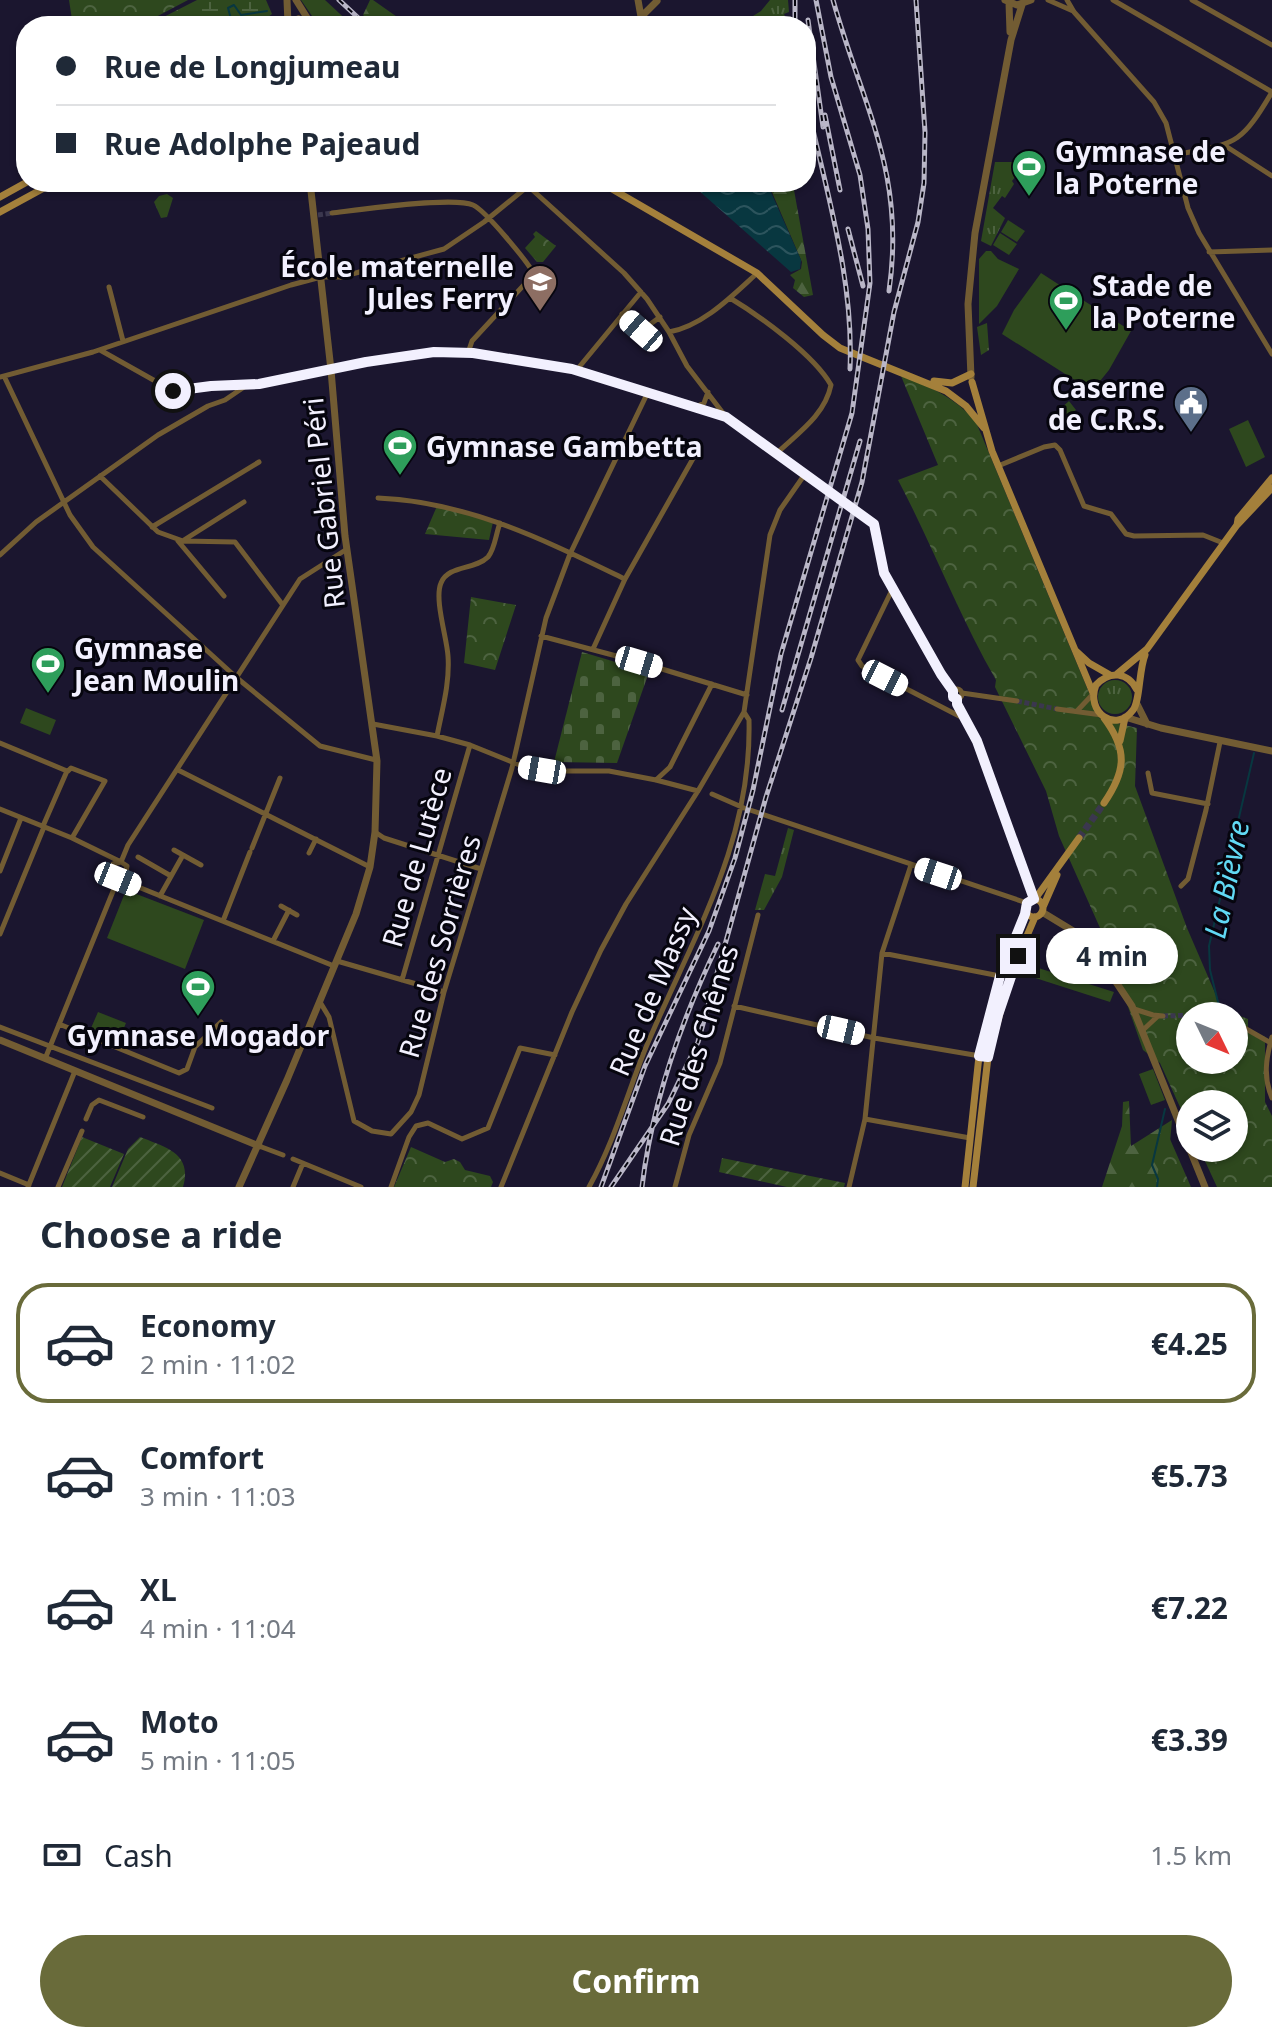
<!DOCTYPE html>
<html lang="en">
<head>
<meta charset="utf-8">
<style>
  body { margin:0; font-family:"Noto Sans",sans-serif; background:#f2f2f3; color:#1f2937; height:100vh; display:flex; flex-direction:column; font-size:30px; white-space:nowrap }
  * { box-sizing:border-box; margin:0 }
  p { font-size:26px; color:#747a83 }
  .icon { flex:none; width:44px; height:44px; fill:none; stroke:currentColor; stroke-width:2; stroke-linecap:round; stroke-linejoin:round }
  .map { position:relative; height:1187px; overflow:hidden }
  .drawer { display:flex; flex-direction:column; background:#fff; flex:1 }
  .drawer>* { flex:none }
  .banner { position:absolute; left:16px; top:16px; width:800px; height:176px; border-radius:32px; box-shadow:0 2px 6px #0004; display:grid; align-content:center; height:176px; padding:0 40px; background:#fff }
  .needle { width:52px; rotate:133deg }
  .buttons { position:absolute; left:1176px; top:1002px; display:grid; gap:16px }
  .buttons a { display:grid; place-items:center; width:72px; height:72px; border-radius:50%; background:#fff; box-shadow:0 2px 6px #0004; font-size:40px }
  .end { position:absolute; width:36px; height:36px; margin:-18px; border:10px solid #f2f0fe; background:#111; box-shadow:0 0 0 4px #111 }
  .from { border-radius:50% }
  .bubble { position:absolute; height:56px; border-radius:28px; background:#fff; box-shadow:0 2px 6px #0004; font-size:26px; font-weight:700; line-height:56px; text-align:center }
  .car { position:absolute; width:24px; height:48px; margin:-24px -12px; border-radius:10px; box-shadow:0 0 6px 2px #0007; background:linear-gradient(#fff 24%,#345 0 40%,#fff 0 76%,#345 0 86%,#fff 0) }
  .banner b { display:flex; align-items:center; gap:28px; height:76px; font-size:30px }
  .banner b+b { border-top:2px solid #e0e1e3 }
  .banner i { width:20px; height:20px; background:#1f2937 }
  ul { padding:0; list-style:none }
  li { display:flex; align-items:center; gap:24px; height:120px; margin:0 16px 12px; padding:0 24px; border:4px solid transparent; border-radius:32px }
  li div { flex:1 }
  li b { display:block; font-size:30px }
  li em { font-style:normal; font-weight:700 }
  li.active { border-color:#696b3a }
  li>.icon { width:72px; height:72px; stroke-width:1.5 }
  h2 { padding:0 40px; font-size:36px; line-height:96px }
  .pay { display:flex; align-items:center; gap:20px; height:88px; padding:0 40px; font-size:30px }
  .pay p { margin-inline-start:auto }
  .action { display:flex; gap:16px; margin-top:auto; padding:16px 40px }
  .action a { flex:1; height:92px; border-radius:48px; background:#696b3a; color:#fff; font-size:32px; font-weight:700; line-height:92px; text-align:center }
  .map>svg:first-child { display:block }
  .grass { fill:url(#grass-tufts) }
  .forest { fill:url(#forest-firs) }
  .wetland { fill:url(#wetland-marsh) }
  .cemetery { fill:url(#cemetery-stones) }
  .park { fill:url(#park-crowns); fill-rule:evenodd }
  .garden { fill:url(#garden-furrows) }
  .pitch { fill:#2e481e }
  .water { fill:url(#water-waves) }
  .lines { fill:none; stroke-linecap:round; stroke-linejoin:round }
  .stream { stroke:#083740; stroke-width:2 }
  .minor-tunnel { stroke:#3b374e; stroke-width:5; stroke-dasharray:5 2.5; stroke-linecap:butt }
  .secondary-tunnel { stroke:#3b374e; stroke-width:7; stroke-dasharray:7 3.5; stroke-linecap:butt }
  .minor { stroke:#725c33; stroke-width:5 }
  .tertiary { stroke:#725c33; stroke-width:7 }
  .secondary { stroke:#a4803b; stroke-width:7 }
  .rail-casing { stroke:#b9b6c7; stroke-width:5 }
  .rail { stroke:#06050e; stroke-width:2; stroke-dasharray:6; stroke-linecap:butt }
  .route { stroke:#f2f0fe; stroke-width:10 }
  .labels { text-anchor:middle; dominant-baseline:central; stroke-width:6; stroke-linejoin:round; paint-order:stroke }
  .poi-label { font-size:28px; font-weight:bold; fill:#f2f0fe; stroke:#06050e; text-anchor:start }
  .street-label { font-size:28px; fill:#f2f0fe; stroke:#06050e }
  .water-label { font-size:30px; font-style:italic; fill:#61d9f4; stroke:#06050e }
</style>
</head>
<body>
<div class="map">
<svg width="1272" height="1187" viewBox="0 0 1272 1187">
  <defs>
    <pattern id="grass-tufts" width="24" height="20" patternUnits="userSpaceOnUse" patternTransform="scale(2)"><rect width="24" height="20" fill="#2e481e"/><path d="M3 7l-1-3M5 7V3M7 7l1-3M15 17l-1-3M17 17v-4M19 17l1-3" fill="none" stroke="#4d6340"/></pattern>
    <pattern id="forest-firs" width="22" height="20" patternUnits="userSpaceOnUse" patternTransform="scale(2)"><rect width="22" height="20" fill="#2e481e"/><path d="M5 1l3.5 6h-7zM16 11l3.5 6h-7z" fill="#4d6340"/></pattern>
    <pattern id="wetland-marsh" width="20" height="14" patternUnits="userSpaceOnUse" patternTransform="scale(2)"><rect width="20" height="14" fill="#2e481e"/><path d="M1 5h8M5 5V1M11 12h8M15 12V8" fill="none" stroke="#4d6340"/></pattern>
    <pattern id="cemetery-stones" width="16" height="16" patternUnits="userSpaceOnUse" patternTransform="scale(2)"><rect width="16" height="16" fill="#2e481e"/><path d="M2 7V4a2 2 0 0 1 4 0v3zM10 15v-3a2 2 0 0 1 4 0v3z" fill="#4d6340"/></pattern>
    <pattern id="park-crowns" width="20" height="18" patternUnits="userSpaceOnUse" patternTransform="scale(2)"><rect width="20" height="18" fill="#2e481e"/><path d="M2 6a3 3 0 1 1 6 0M12 15a3 3 0 1 1 6 0" fill="none" stroke="#4d6340"/></pattern>
    <pattern id="garden-furrows" width="10" height="10" patternUnits="userSpaceOnUse" patternTransform="scale(2)"><rect width="10" height="10" fill="#2e481e"/><path d="M-1 1l2-2M0 10L10 0M9 11l2-2" fill="none" stroke="#4d6340"/></pattern>
    <pattern id="water-waves" width="16" height="10" patternUnits="userSpaceOnUse" patternTransform="scale(2)"><rect width="16" height="10" fill="#083740"/><path d="M0 5q4-4 8 0t8 0" fill="none" stroke="#2c545d"/></pattern>
  </defs>
  <rect width="100%" height="100%" fill="#1b162f"/>
  <path class="grass" d="M301,0H325L353,26H319Z
    M770,0H788L789,12L784,14L789,26H737L761,11Z
    M995,162H1015L1022,168L1012,181L1014,184L1005,198L1002,196L993,208L1005,218L991,246L981,241Z
    M987,323L989,350L981,355L977,327Z
    M1098 697a17 17 0 1 1 34 0a17 17 0 1 1-34 0Z
    M788,828L794,830L782,877L764,910H755L765,874L775,876Z"/>
  <path class="forest" d="M370,0H373L410,26H375L363,15Z
    M773,182L790,183L794,190L813,295L804,297L793,288L795,280L790,275L801,269L802,262L771,190Z
    M1129,1101L1131,1146L1172,1120L1166,1187H1102L1122,1126L1123,1102Z"/>
  <path class="wetland" d="M197,0H266L272,14L256,26H146Z"/>
  <path class="cemetery" d="M582,652L649,672L617,763L554,762Z"/>
  <path class="park" d="M69,0H188L139,26H73Z
    M167,194L173,198L167,217L161,218L154,202L159,196Z
    M536,231L556,246L543,262H537L525,248L535,237L533,234Z
    M901,376C929,386 956,398 976,422L1100,719L1137,728L1135,786L1187,928L1222,1009L1248,1019V1030L1265,1037V1102L1272,1116V1187H1217L1199,1148H1234V1104H1190V1129L1160,1063L1143,1050L1126,1001L1115,984L1121,975L1059,836L1046,791L995,687L996,680C959,616 933,546 898,480L938,465ZM1190,1016H1234V1060H1190Z
    M437,506L493,522L489,540L425,534Z
    M471,597L516,605L495,670L464,663Z
    M1166,1130L1191,1187H1155Z
    M411,1147L445,1162L454,1159L460,1162L465,1170L490,1176L493,1182L491,1187H394Z"/>
  <path class="garden" d="M82,1137L124,1154L110,1187H62Z
    M140,1137C165,1147 193,1153 183,1187H112L128,1149Z
    M722,1158L845,1183L844,1187H787L719,1172Z"/>
  <path class="pitch" d="M1008,220L1025,231L1017,242L1001,232Z
    M1000,233L1017,244L1009,255L993,245Z
    M986,251H991L998,259L1019,269L997,306L979,324V259Z
    M1041,273L1131,331L1109,370L1092,391L1002,334L1014,310Z
    M1069,401L1076,410L1059,424L1052,416Z
    M1248,420L1265,457L1246,467L1229,429Z
    M26,708L56,720L50,735L20,723Z
    M126,890L204,920L185,969L107,938Z
    M1029,965L1114,992L1110,1002L1026,975Z
    M98,1012L126,1023L119,1040L91,1028Z
    M1153,1069L1165,1100L1151,1105L1139,1074Z"/>
  <path class="water" d="M689,182H773L770,190L801,260L800,269L791,272Z"/>
  <g class="lines">
    <path class="stream" d="M230,26L231,19L228,8L234,5L241,15L267,11
      M1219,1006L1210,970L1209,946L1254,753
      M1157,1187L1158,1179L1152,1165L1165,1109"/>
    <path class="minor-tunnel" d="M318,215L332,213
      M1017,701L1057,709
      M1163,1016L1201,1015"/>
    <path class="secondary-tunnel" d="M1079,838L1104,803"/>
    <path class="minor" d="M1048,0L1073,11
      M1067,0L1074,12L1154,102L1166,123L1188,208L1199,233L1272,354
      M1113,0L1272,92
      M1192,0L1272,45
      M1224,145L1272,176
      M1174,155C1235,143 1239,148 1272,92
      M528,186L624,273L647,299L669,332L687,366L726,417L874,524L884,573L941,674L953,691
      M332,213C357,210 453,196 473,205C485,210 527,261 534,274L472,341L468,353
      M1209,252L1272,250
      M320,263L340,277
      M109,287L123,341
      M730,298C760,316 814,355 831,385C825,415 798,433 777,453
      M622,314L641,331L660,317
      M669,332C702,326 730,298 754,276
      M100,350L173,391L211,386L261,384L366,362L434,352L473,353L572,369L724,416
      M580,372V366L641,292
      M4,376L70,515L93,547L237,678L320,746L376,760
      M0,377L93,352L291,285L321,277H341L444,249L484,222L533,182
      M696,407L704,403L708,392
      M998,466L1044,447L1055,445L1060,450L1084,506L1111,514L1126,534L1134,536L1203,535L1223,543
      M100,476L158,532L183,541L235,542L282,604
      M378,498C469,502 544,540 625,579
      M152,527L259,462
      M184,540L244,502
      M178,541L224,596
      M0,555L36,522L158,435L208,406L225,400L247,385
      M892,590L858,660L862,666L963,718
      M541,636L639,662L747,695
      M593,649L625,579L695,455
      M952 694a5 5 0 1 1 10 0a5 5 0 1 1-10 0Z
      M962,693L1017,701
      M957,699V704L977,741L1034,899
      M1057,709L1102,715
      M1077,711L1093,694
      M373,724L437,736L470,745L522,766L548,771H609L656,780L698,791
      M437,736C442,710 450,683 448,656C447,638 434,599 441,583C448,565 475,570 488,557C495,549 496,533 500,523
      M0,743L67,771L43,826
      M178,770L370,867
      M68,771L71,768L105,781L72,838
      M1148,773L1152,793L1208,804
      M656,780L670,767L712,684
      M712,794L744,808L1027,903
      M0,809L72,838L121,862L128,845L300,579L347,549
      M375,832L384,838L481,869
      M252,848L280,778
      M174,850L201,865
      M309,853L316,839
      M138,857L171,876
      M0,871L21,818
      M118,879L125,876L127,866L121,862L113,864L111,869L116,878L334,966
      M1181,886L1188,879L1206,810L1220,742
      M160,896L183,855
      M281,906L297,915
      M223,921L250,852
      M0,934L44,827
      M273,941L289,910
      M882,953L1000,976
      M337,961L444,992
      M402,980L470,745
      M320,1002L329,1017L354,1121L372,1131L391,1134L411,1112L419,1095L444,992L512,768L546,618L570,554L648,392
      M734,1006L874,1038L980,1056
      M1134,1009L1153,1015L1163,1016
      M1201,1015L1216,1016
      M1234,1022L1271,1043
      M59,1024L179,1073L187,1069L195,1047L221,1022
      M0,1027L212,1108
      M1143,1030L1157,1017
      M1272,1037C1266,1058 1263,1077 1272,1098
      M45,1059L118,879
      M86,1119L92,1105L99,1100L143,1117
      M865,1119L970,1138
      M259,1146L283,1155
      M293,1159L361,1187
      M0,1173L29,1185
      M28,1187L75,1071
      M58,1187L82,1131
      M293,1187L303,1163
      M391,1187L409,1137L416,1126L428,1123L462,1139L488,1128L520,1048L555,1055
      M501,1187L572,1012L601,950L626,904L698,791L744,712
      M589,1187C613,1144 626,1098 644,1052C690,941 752,846 749,720L744,712L770,535L780,510L805,474
      M675,1187L689,1135L720,1063L758,915
      M849,1187L865,1119L882,953L911,865"/>
    <path class="tertiary" d="M287,0L288,23
      M296,0L311,24
      M638,0L641,17
      M1005,0L1017,5L1031,0
      M1009,3L1010,32
      M638,26L641,17L657,1
      M971,377L968,304L975,233L1011,40L1022,5
      M1137,704L1147,724
      M1125,717L1161,728L1272,751
      M1042,912L1088,940L1132,1006L1205,1187
      M0,1040L259,1146
      M239,1187L287,1080L356,914L370,867L375,832L377,761L345,536L331,370L310,182"/>
    <path class="secondary" d="M286,26L291,21L299,19L312,26
      M600,182L757,273L823,335L840,348L946,391L966,406L984,428
      M0,197L27,182
      M0,212L55,182
      M934,381L952,383L971,374
      M972,382L992,451L1093,693
      M1237,525L1272,488
      M1076,651L1089,663L1110,675
      M1117,674L1147,649L1237,525L1238,519L1272,478
      M1137,690C1128,672 1110,670 1096,685C1085,712 1116,734 1133,710C1140,702 1139,669 1145,655
      M1120,741L1125,718
      M1104,803C1126,771 1128,750 1104,718
      M1035,899L1079,838
      M1025 908a9 9 0 1 1 18 0a9 9 0 1 1-18 0Z
      M1043,907L1057,875
      M965,1187L979,1056L1000,976L1026,910
      M973,1187L988,1057L1010,976L1035,917"/>
    <defs>
      <path id="rail" d="M339,0L367,26
        M795,0V26
        M833,0C863,107 906,173 889,291
        M808,20L823,127
        M806,98C825,189 854,276 850,369
        M825,115L840,190
        M848,229L863,286
        M782,710L860,441
        M601,1187L645,1066L709,931L735,858L753,790L781,654L852,413L870,283L868,229L860,175L831,77L816,0
        M611,1187L668,1104L698,1042L766,797L811,658L862,482L894,312L918,222L924,183L925,132L916,0
        M642,1187C652,1102 681,1021 718,944"/>
    </defs>
    <use href="#rail" class="rail-casing"/>
    <use href="#rail" class="rail"/>
  </g>
  <g class="lines">
    <path class="route" d="M173,391L211,386L259,384L366,362L434,352L473,353L572,369L726,417L874,524L884,573L941,674L953,691V697L957,699V704L977,741L1034,899L1027,903L1025,914L1000,976L979,1056L988,1057L998,1015L1018,956"/>
  </g>
  <defs>
    <symbol id="stadium-pin" viewBox="-11 -11 22 30"><path d="M0 17L-7.5 6A9.5 9.5 0 1 1 7.5 6Z" fill="#2e9e5b" stroke="#06050e"/><path d="M0-5a6.5 5 0 1 0 0 10a6.5 5 0 1 0 0-10ZM-3.5-1.8h7v3.6h-7Z" fill="#fff"/></symbol>
    <symbol id="school-pin" viewBox="-11 -11 22 30"><path d="M0 17L-7.5 6A9.5 9.5 0 1 1 7.5 6Z" fill="#8d6e63" stroke="#06050e"/><path d="M0-5L7-2L0 1L-7-2ZM-4 1L0 2.5L4 1V4Q0 6-4 4Z" fill="#fff"/></symbol>
    <symbol id="civic-pin" viewBox="-11 -11 22 30"><path d="M0 17L-7.5 6A9.5 9.5 0 1 1 7.5 6Z" fill="#5c6f8a" stroke="#06050e"/><path d="M-.6-6.5H3V-4.5H.6V-3L4-1V1h2V6H-6V1h2V-1L-.6-3ZM-1.2 2.5V6h2.4V2.5Z" fill="#fff"/></symbol>
  </defs>
  <g fill-rule="evenodd">
    <use href="#stadium-pin" x="1009" y="147" width="40" height="54"/>
    <use href="#school-pin" x="520" y="262" width="40" height="54"/>
    <use href="#stadium-pin" x="1046" y="281" width="40" height="54"/>
    <use href="#civic-pin" x="1171" y="383" width="40" height="54"/>
    <use href="#stadium-pin" x="380" y="426" width="40" height="54"/>
    <use href="#stadium-pin" x="28" y="644" width="40" height="54"/>
    <use href="#stadium-pin" x="178" y="967" width="40" height="54"/>
  </g>
  <g class="labels">
    <g class="poi-label">
      <text x="1055" y="151">Gymnase de<tspan x="1055" dy="32">la Poterne</tspan></text>
      <text x="514" y="266" text-anchor="end">École maternelle<tspan x="514" dy="32">Jules Ferry</tspan></text>
      <text x="1092" y="285">Stade de<tspan x="1092" dy="32">la Poterne</tspan></text>
      <text x="1165" y="387" text-anchor="end">Caserne<tspan x="1165" dy="32">de C.R.S.</tspan></text>
      <text x="426" y="446">Gymnase Gambetta</text>
      <text x="74" y="648">Gymnase<tspan x="74" dy="32">Jean Moulin</tspan></text>
      <text x="198" y="1035" text-anchor="middle">Gymnase Mogador</text>
    </g>
    <g class="street-label">
      <text transform="translate(323 503) rotate(-96)">Rue Gabriel Péri</text>
      <text transform="translate(416 857) rotate(-74)">Rue de Lutèce</text>
      <text transform="translate(439 946) rotate(-74)">Rue des Sorrières</text>
      <text transform="translate(652 991) rotate(-67)">Rue de Massy</text>
      <text transform="translate(698 1045) rotate(-73)">Rue des Chênes</text>
    </g>
    <g class="water-label">
      <text transform="translate(1226 879) rotate(-78)">La Bièvre</text>
    </g>
  </g>
</svg>
<div class="buttons">
<a><svg class="needle" viewBox="-14 -14 28 28"><path d="M0-13l5 13h-10z" fill="#e53935"/><path d="M0 13l5-13h-10z" fill="#747a83"/></svg></a>
<a><svg class="icon" aria-label="layers" viewBox="0 0 24 24"><path d="M12 4l9 5-9 5-9-5zM3 14l9 5 9-5"/></svg></a>
</div>
<i class="end from" style="left:173px;top:391px"></i>
<i class="end" style="left:1018px;top:956px"></i>
<div class="bubble" style="left:1046px;top:928px;width:132px">4 min</div>
<i class="car" style="left:641px;top:331px;rotate:311deg"></i>
<i class="car" style="left:639px;top:662px;rotate:107deg"></i>
<i class="car" style="left:885px;top:678px;rotate:117deg"></i>
<i class="car" style="left:542px;top:770px;rotate:280deg"></i>
<i class="car" style="left:938px;top:874px;rotate:288deg"></i>
<i class="car" style="left:118px;top:879px;rotate:112deg"></i>
<i class="car" style="left:841px;top:1030px;rotate:103deg"></i>
<div class="banner">
<b><i class="from"></i>Rue de Longjumeau</b>
<b><i></i>Rue Adolphe Pajeaud</b>
</div>
</div>
<section class="drawer">
<h2>Choose a ride</h2>
<ul>
<li class="active"><svg class="icon" aria-label="car" viewBox="0 0 24 24"><path d="M5 17H2v-5l4-1 3-4h7l3 4 3 1v5h-3M9 17h6M6 11h13"/><circle cx="7" cy="17" r="2"/><circle cx="17" cy="17" r="2"/></svg><div><b>Economy</b><p>2 min · 11:02</p></div><em>€4.25</em></li>
<li><svg class="icon" aria-label="car" viewBox="0 0 24 24"><path d="M5 17H2v-5l4-1 3-4h7l3 4 3 1v5h-3M9 17h6M6 11h13"/><circle cx="7" cy="17" r="2"/><circle cx="17" cy="17" r="2"/></svg><div><b>Comfort</b><p>3 min · 11:03</p></div><em>€5.73</em></li>
<li><svg class="icon" aria-label="car" viewBox="0 0 24 24"><path d="M5 17H2v-5l4-1 3-4h7l3 4 3 1v5h-3M9 17h6M6 11h13"/><circle cx="7" cy="17" r="2"/><circle cx="17" cy="17" r="2"/></svg><div><b>XL</b><p>4 min · 11:04</p></div><em>€7.22</em></li>
<li><svg class="icon" aria-label="car" viewBox="0 0 24 24"><path d="M5 17H2v-5l4-1 3-4h7l3 4 3 1v5h-3M9 17h6M6 11h13"/><circle cx="7" cy="17" r="2"/><circle cx="17" cy="17" r="2"/></svg><div><b>Moto</b><p>5 min · 11:05</p></div><em>€3.39</em></li>
</ul>
<div class="pay"><svg class="icon" aria-label="cash" viewBox="0 0 24 24"><path d="M3 7h18v10H3z"/><circle cx="12" cy="12" r="2"/></svg>Cash<p>1.5 km</p></div>
<div class="action"><a>Confirm</a></div>
</section>
</body>
</html>
